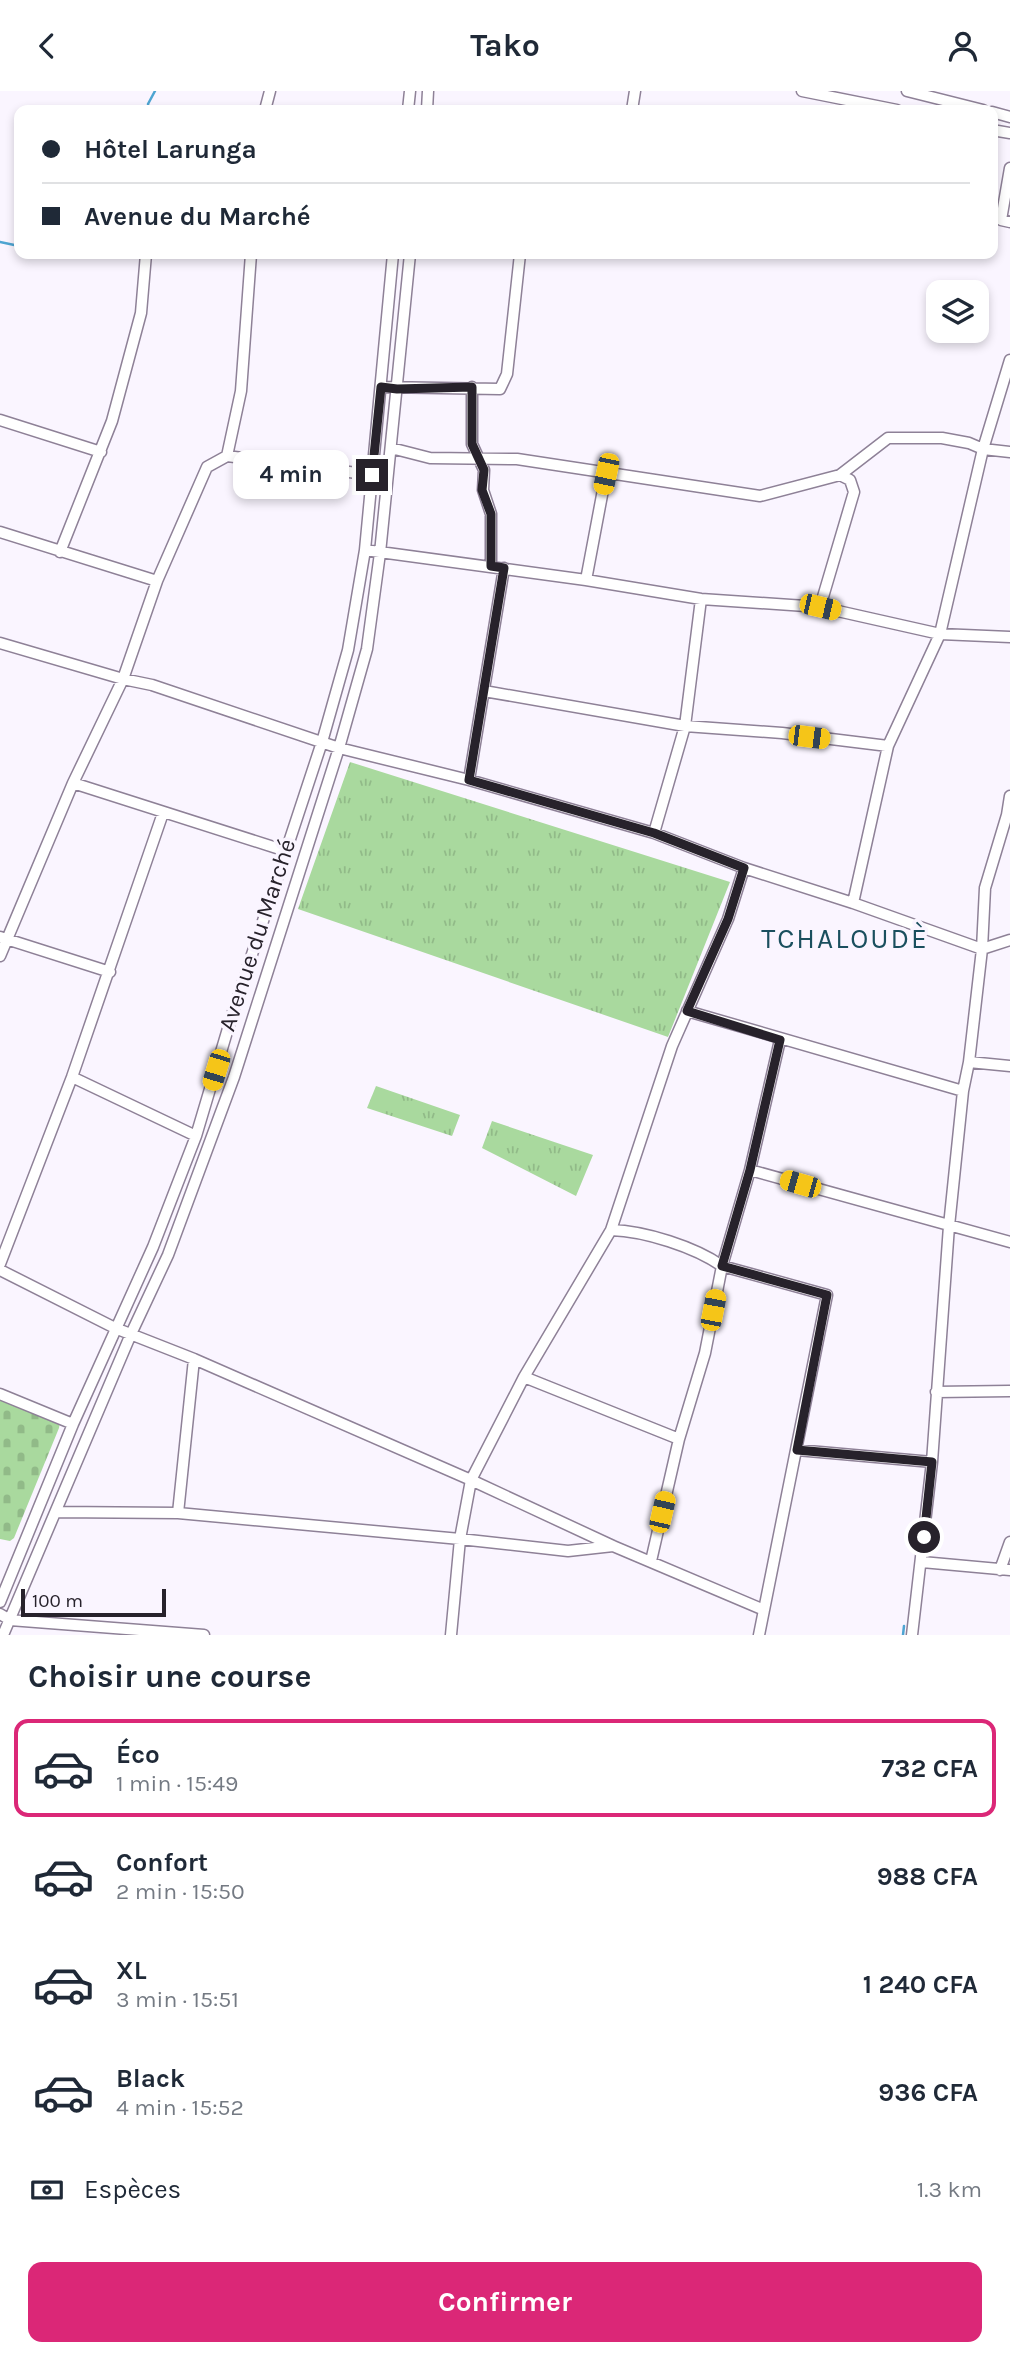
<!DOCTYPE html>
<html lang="fr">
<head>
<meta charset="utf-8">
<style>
  body { margin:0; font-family:Karla,sans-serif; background:#f2f2f3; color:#1f2937; height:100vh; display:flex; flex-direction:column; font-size:26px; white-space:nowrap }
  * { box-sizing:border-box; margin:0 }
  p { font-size:23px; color:#747a83 }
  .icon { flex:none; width:38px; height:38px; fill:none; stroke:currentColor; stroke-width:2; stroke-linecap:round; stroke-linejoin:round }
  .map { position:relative; height:1544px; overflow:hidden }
  .side { display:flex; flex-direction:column; background:#fff; flex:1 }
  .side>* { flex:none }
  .banner { position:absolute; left:14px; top:14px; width:984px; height:154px; border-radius:14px; box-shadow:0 4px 10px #0003; display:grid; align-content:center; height:154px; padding:0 28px; background:#fff }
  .fabs { position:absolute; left:926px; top:189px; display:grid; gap:14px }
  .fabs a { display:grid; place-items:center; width:63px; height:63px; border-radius:14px; background:#fff; box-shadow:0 4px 10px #0003; font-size:35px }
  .scale { position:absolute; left:21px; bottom:18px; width:145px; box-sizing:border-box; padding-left:7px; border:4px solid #27222b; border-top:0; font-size:19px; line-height:24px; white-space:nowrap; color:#27222b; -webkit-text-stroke:5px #faf5ff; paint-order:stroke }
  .end { position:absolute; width:32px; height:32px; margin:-16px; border:9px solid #27222b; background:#fff; box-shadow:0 0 0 4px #fff }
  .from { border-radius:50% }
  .bubble { position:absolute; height:49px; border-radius:14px; background:#fff; box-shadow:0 4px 10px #0003; font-size:23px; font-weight:700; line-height:49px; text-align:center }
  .car { position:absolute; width:21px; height:42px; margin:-21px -10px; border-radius:9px; box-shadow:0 0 5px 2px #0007; background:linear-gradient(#f5c518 24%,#345 0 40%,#f5c518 0 76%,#345 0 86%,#f5c518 0) }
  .banner b { display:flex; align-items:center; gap:24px; height:66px; font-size:26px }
  .banner b+b { border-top:2px solid #e0e1e3 }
  .banner i { width:18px; height:18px; background:#1f2937 }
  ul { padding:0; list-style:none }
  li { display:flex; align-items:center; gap:21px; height:98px; margin:0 14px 10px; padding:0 14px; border:4px solid transparent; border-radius:14px }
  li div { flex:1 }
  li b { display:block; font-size:26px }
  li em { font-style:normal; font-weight:700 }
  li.on { border-color:#db2777 }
  li>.icon { width:63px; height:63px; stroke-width:1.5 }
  h2 { padding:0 28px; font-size:32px; line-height:84px }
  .pay { display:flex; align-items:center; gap:18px; height:77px; padding:0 28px; font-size:26px }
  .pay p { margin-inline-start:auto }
  .cta { display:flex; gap:14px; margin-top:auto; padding:14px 28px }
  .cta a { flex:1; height:80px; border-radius:14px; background:#db2777; color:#fff; font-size:28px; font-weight:700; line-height:80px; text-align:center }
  header { display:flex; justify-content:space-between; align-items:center; height:91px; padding:0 28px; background:#fff; font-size:32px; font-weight:700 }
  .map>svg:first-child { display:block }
  .grass { fill:url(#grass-tufts) }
  .cemetery { fill:url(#cemetery-stones) }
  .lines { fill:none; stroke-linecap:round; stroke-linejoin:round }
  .stream { stroke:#4ea5d2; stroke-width:2.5 }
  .minor-casing { stroke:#8e8197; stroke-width:13 }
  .minor { stroke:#fff; stroke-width:10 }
  .route { stroke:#27222b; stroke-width:9 }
  .labels { text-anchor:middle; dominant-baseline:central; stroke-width:7; stroke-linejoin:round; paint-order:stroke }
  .street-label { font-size:24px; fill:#27222b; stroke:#faf5ff }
  .quarter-label { font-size:28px; letter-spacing:2px; fill:#1a4f5e; stroke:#faf5ff }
</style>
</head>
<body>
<header><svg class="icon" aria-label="back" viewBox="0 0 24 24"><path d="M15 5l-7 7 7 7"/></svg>Tako<svg class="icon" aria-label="person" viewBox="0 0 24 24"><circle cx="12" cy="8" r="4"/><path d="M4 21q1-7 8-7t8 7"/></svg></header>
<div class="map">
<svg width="1010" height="1544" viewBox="0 0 1010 1544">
  <defs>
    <pattern id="grass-tufts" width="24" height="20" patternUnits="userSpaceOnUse" patternTransform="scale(1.75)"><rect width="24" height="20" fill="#a9d99e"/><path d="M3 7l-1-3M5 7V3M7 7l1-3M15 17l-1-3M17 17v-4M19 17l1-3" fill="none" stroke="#91ba88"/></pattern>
    <pattern id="cemetery-stones" width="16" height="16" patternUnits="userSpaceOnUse" patternTransform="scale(1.75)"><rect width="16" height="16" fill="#a9d99e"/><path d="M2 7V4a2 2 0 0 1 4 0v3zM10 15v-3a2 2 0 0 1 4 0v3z" fill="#91ba88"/></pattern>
  </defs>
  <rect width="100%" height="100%" fill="#faf5ff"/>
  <path class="grass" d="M350,671L730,791L668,946L298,818Z
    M376,995L460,1024L452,1045L367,1017Z
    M492,1030L593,1064L576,1105L482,1057Z"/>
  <path class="cemetery" d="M0,1305L60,1330L59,1337L14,1447L10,1450L0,1448Z"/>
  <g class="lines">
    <path class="stream" d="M149,19L148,13L155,0
      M0,151L19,155
      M903,1544L904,1535"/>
    <defs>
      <path id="minor" d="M802,0L897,19
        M907,0L983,19
        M265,19L270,0
        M408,19L410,0
        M427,19L428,0
        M632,19L635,0
        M992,21L1010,26
        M992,39L1010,42
        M1010,77L1001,129L1010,131
        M381,296L500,298L507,283L520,163
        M472,296V353L484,379L483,399L491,423V475
        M0,329L101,361
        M391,357L430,367L517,368L760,405L840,384L850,389L854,401L820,516
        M227,365L241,300L251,163
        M840,384L888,347H942L969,352L983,358L1010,361
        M0,441L157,490
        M365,459L586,489L701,508L820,516L940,543L983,358L1010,269
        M60,461L112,330L141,222L146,163
        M586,489L606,383
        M0,552L123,588L152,594L339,657L469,689L654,742L744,777L853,812L982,858L985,797L1007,724L1010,705
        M484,600L685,635L782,642L888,655
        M469,689L504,477
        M73,692L286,760
        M654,742L685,635L701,508
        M853,812L888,655L940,543L1010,546
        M0,846L110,881
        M0,865L73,692L123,588L157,490L207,376L227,365L372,384
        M687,920L963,1000
        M969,971L1010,975
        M72,986L196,1045
        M750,1079L780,949
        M0,1173L72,986L163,722
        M0,1179L115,1237L194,1268L471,1389L613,1455L764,1519
        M524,1286L679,1348L705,1262L722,1175C695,1156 645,1140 611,1139
        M936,1301L1010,1300
        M0,1303L73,1333
        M797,1359L932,1371
        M56,1421L178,1422L460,1448L568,1460L613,1455
        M178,1422L194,1268
        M651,1470L679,1348
        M922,1471L1010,1479
        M1000,1479L1010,1451
        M0,1511L73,1333L153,1156L196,1045L232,924L322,651L348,559L365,459L393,163
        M0,1523L10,1529L204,1544
        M3,1544L131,1243L168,1164L234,986L339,657L367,558L380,462L410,163
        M451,1544L460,1448L471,1389L524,1286L611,1139L672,955L728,828L744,777
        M759,1544L827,1204L722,1175L750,1079L1010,1151
        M912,1544L932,1371L949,1135L963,1000L969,971L982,858L1010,849"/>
    </defs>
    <use href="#minor" class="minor-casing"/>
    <use href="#minor" class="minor"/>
  </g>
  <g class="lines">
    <path class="route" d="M372,384L381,296L397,298L472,296V353L484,379L482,399L491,423V475L504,477L469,689L654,742L744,777L728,828L687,920L780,949L750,1079L722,1175L827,1204L797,1359L932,1371L924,1446"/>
  </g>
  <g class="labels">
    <g class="street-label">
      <text transform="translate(257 844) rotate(-72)">Avenue du Marché</text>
    </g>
    <g class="quarter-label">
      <text x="845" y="847">TCHALOUDÈ</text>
    </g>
  </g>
</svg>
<div class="fabs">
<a><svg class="icon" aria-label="layers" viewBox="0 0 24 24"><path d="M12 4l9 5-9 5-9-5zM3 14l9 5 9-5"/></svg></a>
</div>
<div class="scale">100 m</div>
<i class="end from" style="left:924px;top:1446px"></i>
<i class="end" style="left:372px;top:384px"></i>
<div class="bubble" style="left:233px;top:359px;width:116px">4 min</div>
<i class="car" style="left:606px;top:383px;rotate:192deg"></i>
<i class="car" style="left:820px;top:516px;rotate:103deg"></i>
<i class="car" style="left:809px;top:646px;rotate:97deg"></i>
<i class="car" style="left:216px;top:979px;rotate:197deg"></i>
<i class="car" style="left:800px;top:1093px;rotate:286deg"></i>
<i class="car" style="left:713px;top:1219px;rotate:11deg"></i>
<i class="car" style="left:662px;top:1421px;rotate:13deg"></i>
<div class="banner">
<b><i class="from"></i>Hôtel Larunga</b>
<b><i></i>Avenue du Marché</b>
</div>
</div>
<section class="side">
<h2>Choisir une course</h2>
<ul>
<li class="on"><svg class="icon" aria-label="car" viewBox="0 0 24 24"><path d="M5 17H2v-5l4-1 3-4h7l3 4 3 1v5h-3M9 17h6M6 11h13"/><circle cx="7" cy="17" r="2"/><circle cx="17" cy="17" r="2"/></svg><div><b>Éco</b><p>1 min · 15:49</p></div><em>732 CFA</em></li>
<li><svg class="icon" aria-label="car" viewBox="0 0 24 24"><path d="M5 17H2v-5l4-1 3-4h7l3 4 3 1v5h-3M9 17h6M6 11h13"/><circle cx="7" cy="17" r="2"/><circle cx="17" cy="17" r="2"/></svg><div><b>Confort</b><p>2 min · 15:50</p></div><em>988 CFA</em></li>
<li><svg class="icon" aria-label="car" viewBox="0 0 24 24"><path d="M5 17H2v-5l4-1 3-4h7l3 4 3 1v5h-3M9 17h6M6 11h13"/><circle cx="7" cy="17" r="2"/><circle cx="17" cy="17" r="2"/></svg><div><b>XL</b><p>3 min · 15:51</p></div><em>1 240 CFA</em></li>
<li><svg class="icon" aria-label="car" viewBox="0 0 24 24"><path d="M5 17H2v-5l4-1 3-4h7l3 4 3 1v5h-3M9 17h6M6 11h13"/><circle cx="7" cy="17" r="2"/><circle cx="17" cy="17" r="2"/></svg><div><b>Black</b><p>4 min · 15:52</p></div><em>936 CFA</em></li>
</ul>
<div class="pay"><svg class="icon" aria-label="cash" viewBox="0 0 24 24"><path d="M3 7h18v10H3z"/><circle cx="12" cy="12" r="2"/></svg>Espèces<p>1.3 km</p></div>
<div class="cta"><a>Confirmer</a></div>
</section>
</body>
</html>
